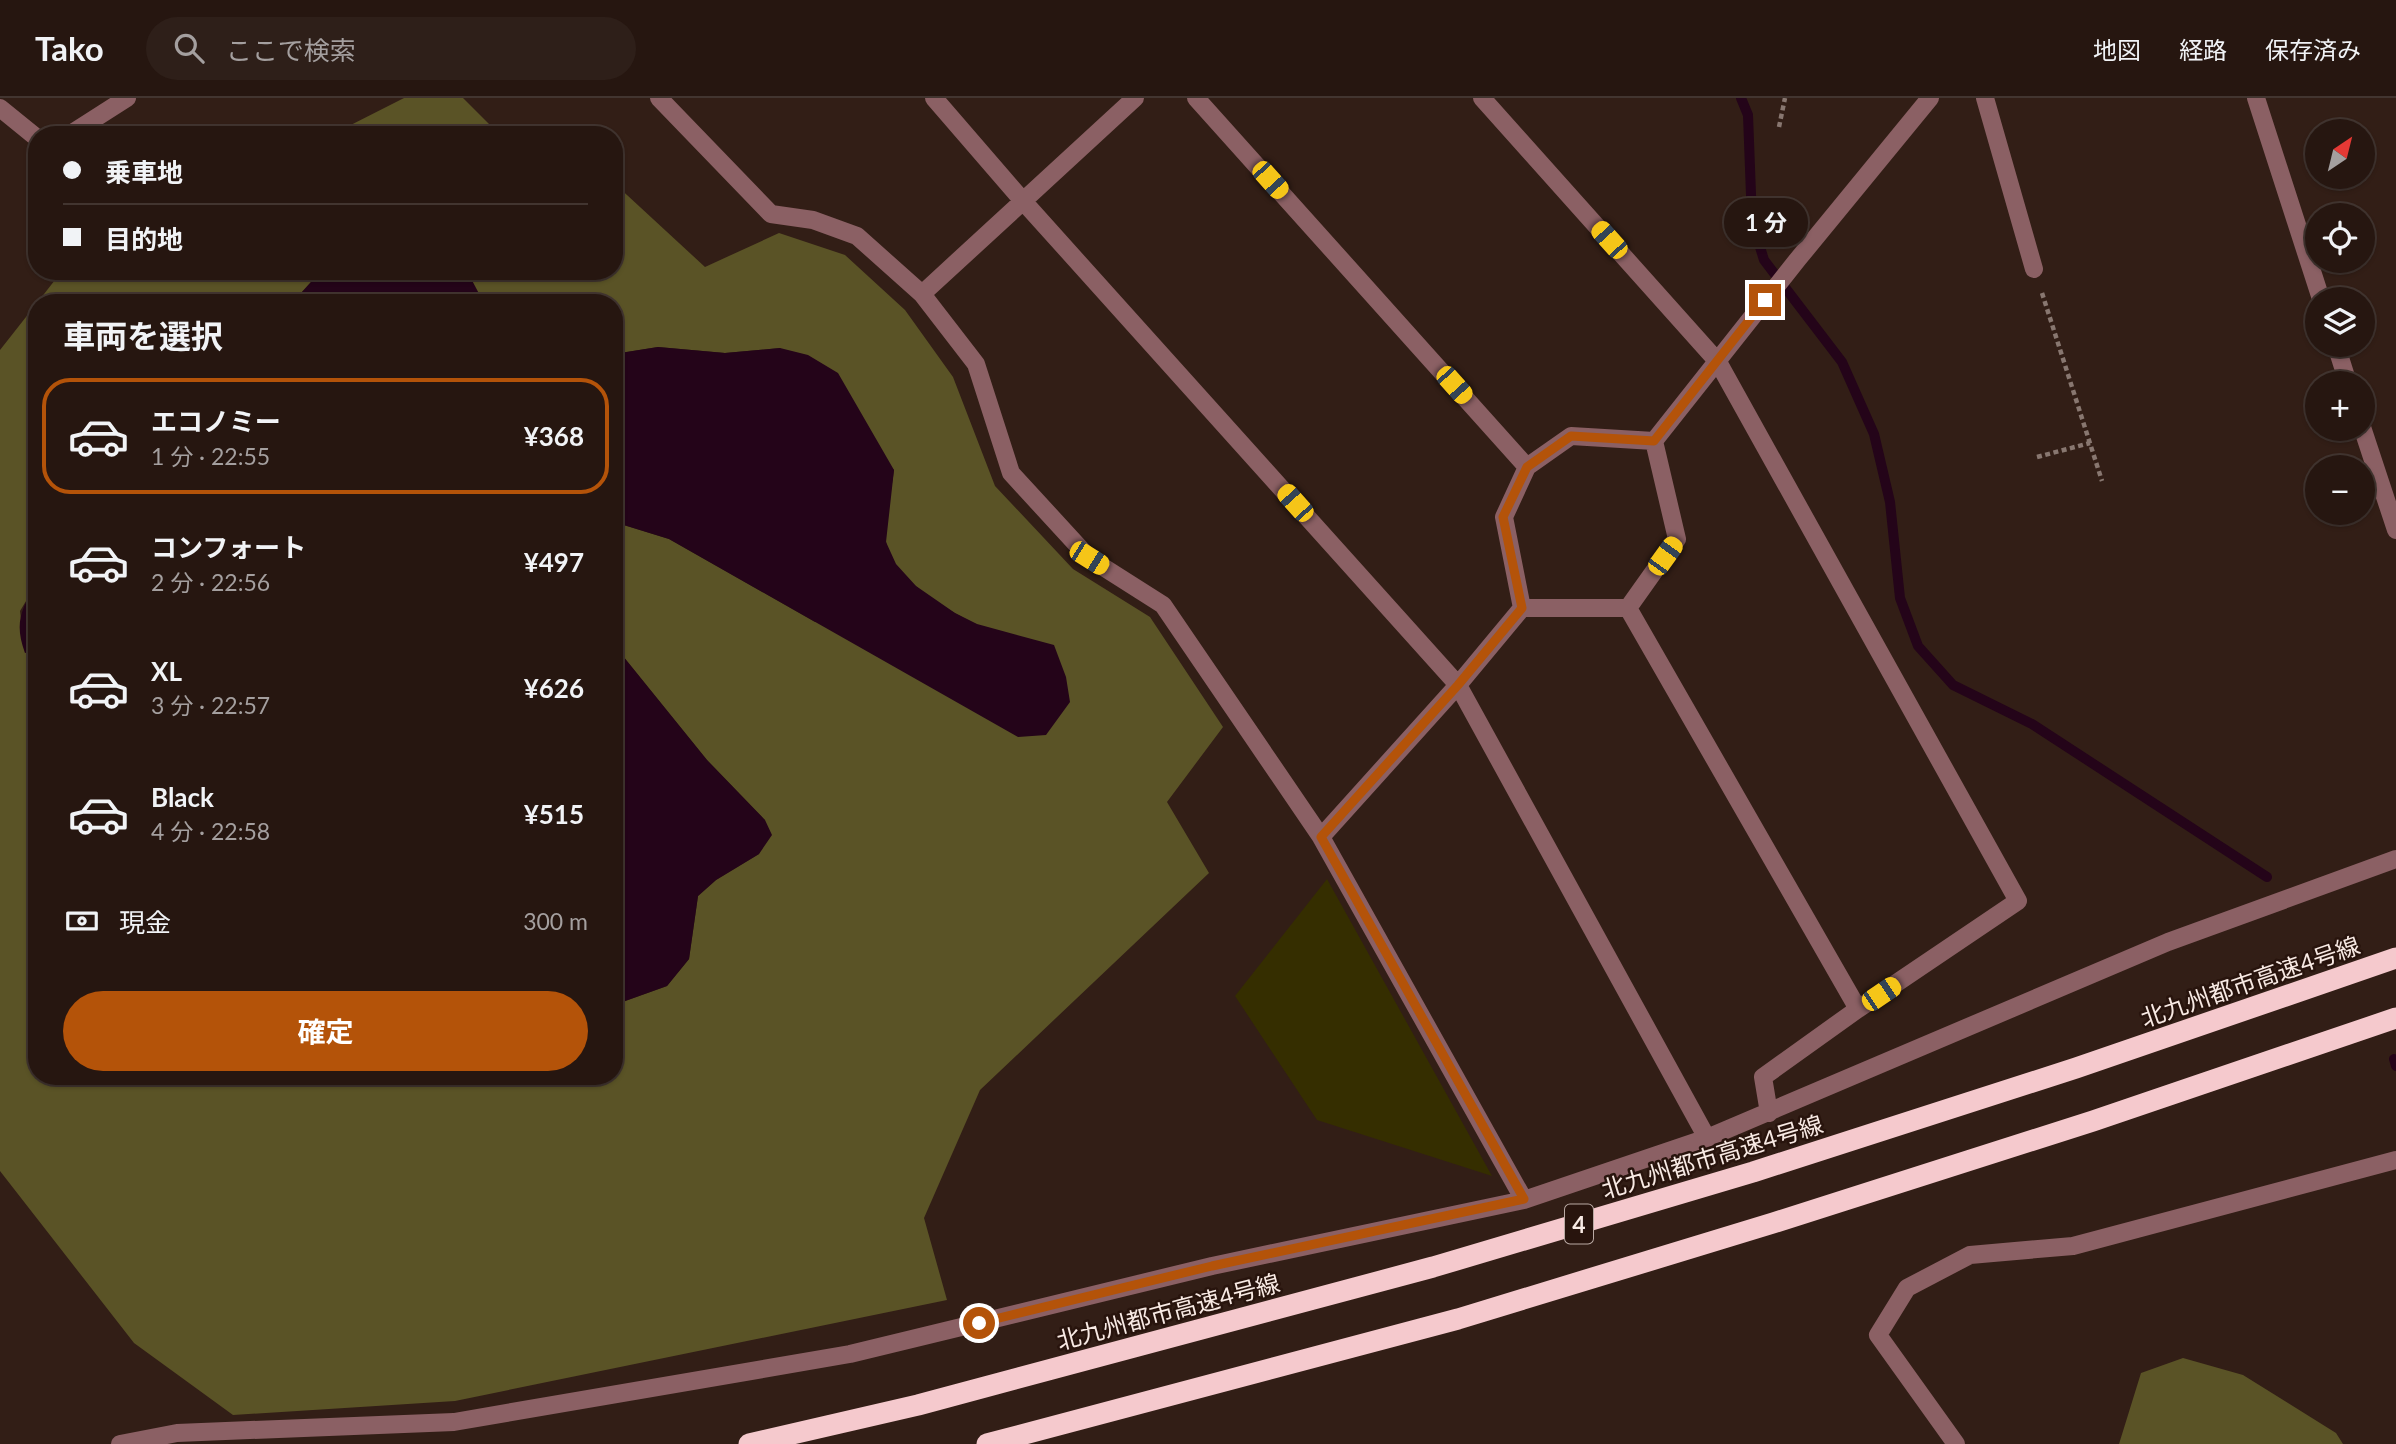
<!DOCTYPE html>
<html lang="ja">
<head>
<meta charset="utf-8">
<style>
  body { margin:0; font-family:Lato,"Noto Sans JP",sans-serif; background:#2e1f19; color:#f1f3f6; height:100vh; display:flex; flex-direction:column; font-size:26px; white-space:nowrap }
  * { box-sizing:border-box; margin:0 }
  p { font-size:23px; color:#a49f9f }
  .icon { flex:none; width:38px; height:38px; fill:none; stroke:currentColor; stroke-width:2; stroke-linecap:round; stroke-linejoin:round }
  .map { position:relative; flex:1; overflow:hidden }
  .drawer { position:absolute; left:28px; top:196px; width:595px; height:791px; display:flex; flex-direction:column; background:#261610; border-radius:28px; box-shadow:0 2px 5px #0004,0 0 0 2px #423530 }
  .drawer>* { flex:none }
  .top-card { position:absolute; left:28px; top:28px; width:595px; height:154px; border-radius:28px; box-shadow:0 2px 5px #0004,0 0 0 2px #423530; display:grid; align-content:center; height:154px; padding:0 35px; background:#261610 }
  .needle { width:46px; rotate:35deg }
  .buttons { position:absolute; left:2305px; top:21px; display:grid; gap:14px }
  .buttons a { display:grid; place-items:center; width:70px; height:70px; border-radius:50%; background:#261610; box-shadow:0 2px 5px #0004,0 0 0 2px #423530; font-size:35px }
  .end { position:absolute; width:32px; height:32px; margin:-16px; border:9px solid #b45309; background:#fff; box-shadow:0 0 0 4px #fff }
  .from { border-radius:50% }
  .bubble { position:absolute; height:49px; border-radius:24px; background:#261610; box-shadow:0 2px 5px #0004,0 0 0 2px #423530; font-size:23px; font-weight:700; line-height:49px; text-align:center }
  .car { position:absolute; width:21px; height:42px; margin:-21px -10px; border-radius:9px; box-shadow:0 0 5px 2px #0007; background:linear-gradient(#f5c518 24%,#345 0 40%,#f5c518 0 76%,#345 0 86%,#f5c518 0) }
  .top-card b { display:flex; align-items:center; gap:24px; height:66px; font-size:26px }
  .top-card b+b { border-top:2px solid #423530 }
  .top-card i { width:18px; height:18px; background:#f1f3f6 }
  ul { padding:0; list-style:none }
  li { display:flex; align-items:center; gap:21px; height:116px; margin:0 14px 10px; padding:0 21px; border:4px solid transparent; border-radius:28px }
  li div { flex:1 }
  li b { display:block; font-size:26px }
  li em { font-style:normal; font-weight:700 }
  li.active { border-color:#b45309 }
  li>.icon { width:63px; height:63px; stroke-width:1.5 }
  h2 { padding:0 35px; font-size:32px; line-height:84px }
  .pay { display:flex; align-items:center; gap:18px; height:77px; padding:0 35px; font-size:26px }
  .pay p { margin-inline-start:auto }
  .button { display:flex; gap:14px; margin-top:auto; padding:14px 35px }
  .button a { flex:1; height:80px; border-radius:42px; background:#b45309; color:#fff; font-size:28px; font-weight:700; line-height:80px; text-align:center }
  header { display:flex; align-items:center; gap:42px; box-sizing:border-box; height:98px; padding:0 35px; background:#261610; border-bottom:2px solid #423530 }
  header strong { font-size:33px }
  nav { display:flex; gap:38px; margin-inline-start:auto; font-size:24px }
  .search { width:490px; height:63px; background:#2e1f19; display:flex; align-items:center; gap:18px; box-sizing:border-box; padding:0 24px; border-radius:38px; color:#a49f9f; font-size:26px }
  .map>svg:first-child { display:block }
  .green { fill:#352e00 }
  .forest { fill:#5a5326 }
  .water { fill:#240419 }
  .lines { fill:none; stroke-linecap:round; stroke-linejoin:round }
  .stream { stroke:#240419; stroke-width:10 }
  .path { stroke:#887770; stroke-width:4.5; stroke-dasharray:5 3.5; stroke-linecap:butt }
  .minor { stroke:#8b6064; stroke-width:18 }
  .motorway { stroke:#f5c9cd; stroke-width:21 }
  .route { stroke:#b45309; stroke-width:9 }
  .labels { text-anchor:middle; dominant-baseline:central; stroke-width:5; stroke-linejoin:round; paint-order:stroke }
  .shield { fill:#28140d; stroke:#baaaa4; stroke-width:2 }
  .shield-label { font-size:23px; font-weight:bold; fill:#f8eae4 }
  .street-label { font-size:24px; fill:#f8eae4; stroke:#28140d }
</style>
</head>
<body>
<header>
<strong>Tako</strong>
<div class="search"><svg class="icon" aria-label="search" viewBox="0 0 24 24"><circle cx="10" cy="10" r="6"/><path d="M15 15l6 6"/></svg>ここで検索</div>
<nav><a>地図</a><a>経路</a><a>保存済み</a></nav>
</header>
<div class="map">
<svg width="2396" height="1346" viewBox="0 0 2396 1346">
  <rect width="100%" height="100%" fill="#321e16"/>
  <path class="green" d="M1327,781L1492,1078L1317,1022L1235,898Z"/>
  <path class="forest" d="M404,0H463L500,37H331Z
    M614,85L705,169L779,135L845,157L905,212L953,279L995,388L1073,471L1150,519L1223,629L1167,704L1209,775L980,992L924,1120L947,1202L455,1303L233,1317L134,1245L0,1073V252L37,205V485L20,513L25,554L37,552V978H614V907L667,888L689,861L698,798L716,782L759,756L765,722L707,662L614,547V424L669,441L815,524L976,526C947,512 890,479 886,443C884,429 892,389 894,372L780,250L725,255L658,249L614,256V205L481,204L467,173H614Z
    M62,173H321L292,205H37Z
    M2183,1260L2243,1277L2336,1335L2343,1346H2119L2141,1275Z"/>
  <path class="water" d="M321,173H467L484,205H292Z
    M658,249L725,255L780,250L808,257L838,275L894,372L886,444L896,466L916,488L955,515L977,526L1054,547L1066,579L1070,604L1046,637L1018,639L669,441L614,424V256Z
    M37,485V552L25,555C14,525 21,511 37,485Z
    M614,547L707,662L765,722L772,737L759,756L716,782L698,798L689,861L667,888L614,907Z"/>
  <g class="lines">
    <path class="stream" d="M1741,0L1748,17L1752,123L1764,162L1842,264L1874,336L1890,404L1900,500L1918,548L1953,587L2032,626L2267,779
      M2394,961L2396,968"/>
    <path class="path" d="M1779,29L1785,0
      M2042,195L2102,383
      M2037,359L2090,345"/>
    <path class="minor" d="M659,0L771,116L813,122L857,138L922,196
      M934,0L1023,103L1458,587L1707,1040
      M1135,0L922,196L976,266L1011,375L1089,460L1163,507L1321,739L1524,1102
      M1196,0L1527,369
      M1482,0L1718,264L2018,803L1858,911L1628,510
      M1985,0L2034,171
      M2256,0L2321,201
      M0,10L37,40
      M69,37L127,0
      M2336,247L2348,285
      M2362,329L2396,432
      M1571,338L1654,343L1677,441L1628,510H1522L1504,419L1527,369Z
      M1654,343L1798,161L1930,0
      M1321,739L1458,587L1522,510
      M1769,1015L1763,979L1858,911
      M120,1346L177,1335L454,1324L850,1256L1212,1168L1524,1102L1707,1040L2168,844L2396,761
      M1956,1346L1878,1237L1907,1190L1970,1157L2073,1148L2396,1062"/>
    <path class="motorway" d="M749,1346L918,1307L1433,1169L1753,1074L2076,970L2396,860
      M987,1346L1458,1221L1773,1125L2093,1023L2396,920"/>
  </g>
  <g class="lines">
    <path class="route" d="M979,1225L1212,1168L1524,1101L1321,739L1458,587L1522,510L1503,419L1527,369L1571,338L1654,343L1765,202"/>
  </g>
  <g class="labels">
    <rect class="shield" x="1565" y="1106.5" width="28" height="39" rx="5"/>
    <g class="shield-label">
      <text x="1579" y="1126">4</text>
    </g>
    <g class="street-label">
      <text transform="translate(2250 883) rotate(-19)">北九州都市高速4号線</text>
      <text transform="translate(1712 1058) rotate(-17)">北九州都市高速4号線</text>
      <text transform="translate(1168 1213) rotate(-15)">北九州都市高速4号線</text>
    </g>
  </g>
</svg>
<div class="buttons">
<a><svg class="needle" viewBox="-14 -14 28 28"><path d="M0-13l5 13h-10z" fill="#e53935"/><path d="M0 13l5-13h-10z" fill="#a49f9f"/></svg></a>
<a><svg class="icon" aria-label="locate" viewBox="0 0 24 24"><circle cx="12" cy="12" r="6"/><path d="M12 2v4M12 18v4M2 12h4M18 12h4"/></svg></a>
<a><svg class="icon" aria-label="layers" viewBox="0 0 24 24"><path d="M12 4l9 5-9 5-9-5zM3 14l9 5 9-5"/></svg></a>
<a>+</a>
<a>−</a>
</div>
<i class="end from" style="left:979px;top:1225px"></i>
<i class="end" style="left:1765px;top:202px"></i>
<div class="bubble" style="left:1724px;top:100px;width:84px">1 分</div>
<i class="car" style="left:1270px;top:82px;rotate:138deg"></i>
<i class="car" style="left:1609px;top:142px;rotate:318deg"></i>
<i class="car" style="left:1454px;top:287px;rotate:138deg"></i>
<i class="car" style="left:1295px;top:405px;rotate:318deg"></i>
<i class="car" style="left:1665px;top:458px;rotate:36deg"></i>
<i class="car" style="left:1089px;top:460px;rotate:122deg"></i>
<i class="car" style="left:1881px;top:896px;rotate:56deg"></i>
<div class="top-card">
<b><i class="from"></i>乗車地</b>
<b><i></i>目的地</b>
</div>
<section class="drawer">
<h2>車両を選択</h2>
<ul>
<li class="active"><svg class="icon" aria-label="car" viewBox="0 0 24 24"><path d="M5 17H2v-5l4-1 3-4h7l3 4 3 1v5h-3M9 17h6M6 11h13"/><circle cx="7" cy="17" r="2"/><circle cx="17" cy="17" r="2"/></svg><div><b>エコノミー</b><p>1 分 · 22:55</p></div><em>¥368</em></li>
<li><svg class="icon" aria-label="car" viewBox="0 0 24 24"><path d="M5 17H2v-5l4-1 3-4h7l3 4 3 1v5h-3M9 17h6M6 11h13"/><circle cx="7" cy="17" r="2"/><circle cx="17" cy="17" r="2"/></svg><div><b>コンフォート</b><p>2 分 · 22:56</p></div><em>¥497</em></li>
<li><svg class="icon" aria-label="car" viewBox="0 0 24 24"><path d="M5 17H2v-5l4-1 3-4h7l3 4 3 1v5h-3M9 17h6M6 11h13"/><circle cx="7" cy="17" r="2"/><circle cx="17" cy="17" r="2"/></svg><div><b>XL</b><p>3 分 · 22:57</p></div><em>¥626</em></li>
<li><svg class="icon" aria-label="car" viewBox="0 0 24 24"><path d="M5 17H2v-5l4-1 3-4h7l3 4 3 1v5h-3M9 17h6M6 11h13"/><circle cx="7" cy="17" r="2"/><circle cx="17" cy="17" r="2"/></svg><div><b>Black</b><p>4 分 · 22:58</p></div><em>¥515</em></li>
</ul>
<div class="pay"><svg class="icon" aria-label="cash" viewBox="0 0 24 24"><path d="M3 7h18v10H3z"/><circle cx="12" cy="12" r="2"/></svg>現金<p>300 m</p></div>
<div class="button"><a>確定</a></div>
</section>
</div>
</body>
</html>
